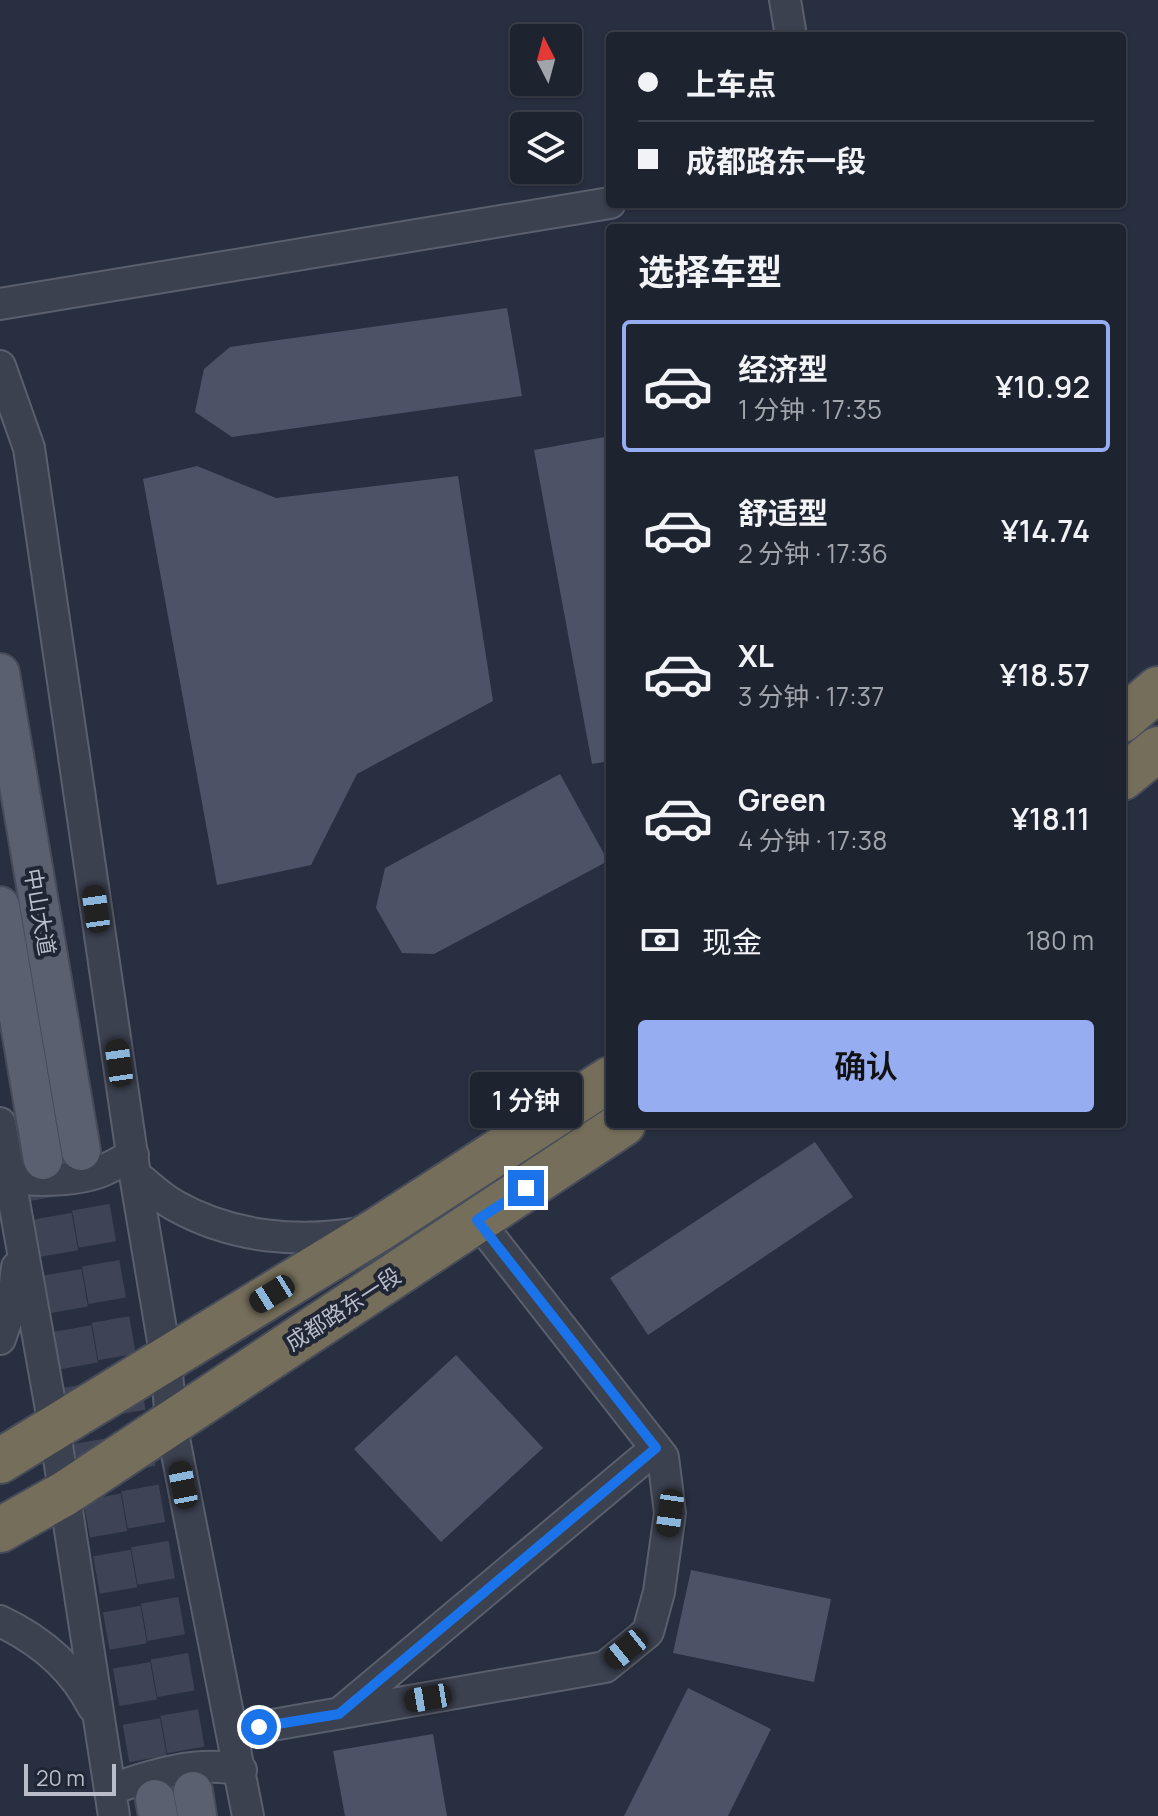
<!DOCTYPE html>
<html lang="zh">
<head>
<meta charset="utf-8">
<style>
  body { margin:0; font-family:Manrope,"Noto Sans SC",sans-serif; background:#2b2f3c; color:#f1f3f6; height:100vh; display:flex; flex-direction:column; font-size:30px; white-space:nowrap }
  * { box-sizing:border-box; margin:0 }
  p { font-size:26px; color:#a1a4ab }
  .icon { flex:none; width:44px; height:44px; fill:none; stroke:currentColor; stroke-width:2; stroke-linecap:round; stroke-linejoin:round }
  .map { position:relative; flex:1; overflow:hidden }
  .panel { position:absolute; left:606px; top:224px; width:520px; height:904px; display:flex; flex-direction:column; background:#1e2330; border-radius:8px; box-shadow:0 2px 6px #0004,0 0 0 2px #3c404c }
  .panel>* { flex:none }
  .top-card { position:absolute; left:606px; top:32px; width:520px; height:176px; border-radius:8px; box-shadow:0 2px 6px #0004,0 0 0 2px #3c404c; display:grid; align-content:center; height:176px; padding:0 32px; background:#1e2330 }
  .needle { width:52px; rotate:354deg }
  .controls { position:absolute; left:510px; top:24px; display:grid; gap:16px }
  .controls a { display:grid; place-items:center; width:72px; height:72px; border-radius:8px; background:#1e2330; box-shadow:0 2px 6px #0004,0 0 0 2px #3c404c; font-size:40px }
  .scale { position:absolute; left:24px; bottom:20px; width:92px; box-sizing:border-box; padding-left:8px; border:4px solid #b9bdca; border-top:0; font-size:22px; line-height:28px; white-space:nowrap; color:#b9bdca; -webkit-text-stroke:6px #212635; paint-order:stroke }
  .end { position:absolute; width:36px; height:36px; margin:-18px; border:10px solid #1a73e8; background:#fff; box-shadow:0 0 0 4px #fff }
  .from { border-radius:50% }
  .bubble { position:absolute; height:56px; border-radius:8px; background:#1e2330; box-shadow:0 2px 6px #0004,0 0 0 2px #3c404c; font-size:26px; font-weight:600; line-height:56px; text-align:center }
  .car { position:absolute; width:24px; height:48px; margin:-24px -12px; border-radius:10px; box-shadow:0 0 6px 2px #0007; background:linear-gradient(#222 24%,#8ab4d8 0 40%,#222 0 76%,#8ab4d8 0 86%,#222 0) }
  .top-card b { display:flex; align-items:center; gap:28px; height:76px; font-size:30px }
  .top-card b+b { border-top:2px solid #3c404c }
  .top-card i { width:20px; height:20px; background:#f1f3f6 }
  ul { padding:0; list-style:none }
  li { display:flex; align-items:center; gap:24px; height:132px; margin:0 16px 12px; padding:0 16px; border:4px solid transparent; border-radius:8px }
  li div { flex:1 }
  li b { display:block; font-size:30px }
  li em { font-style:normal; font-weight:600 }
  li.current { border-color:#97adf1 }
  li>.icon { width:72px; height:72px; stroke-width:1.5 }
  h2 { padding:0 32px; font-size:36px; line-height:96px }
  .pay { display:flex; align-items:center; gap:20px; height:88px; padding:0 32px; font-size:30px }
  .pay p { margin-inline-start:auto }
  .action { display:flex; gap:16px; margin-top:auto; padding:16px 32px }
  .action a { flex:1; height:92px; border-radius:8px; background:#97adf1; color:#111; font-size:32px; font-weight:600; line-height:92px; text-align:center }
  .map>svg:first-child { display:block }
  .building { fill:#4c5366 }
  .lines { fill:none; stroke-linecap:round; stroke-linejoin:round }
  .major-tunnel { stroke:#3e4455; stroke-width:38; stroke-dasharray:38 19; stroke-linecap:butt }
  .minor-casing { stroke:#5a5f6d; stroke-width:34 }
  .major-casing { stroke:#464a59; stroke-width:42 }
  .highway-casing { stroke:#474c5a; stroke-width:48 }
  .minor { stroke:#3c4150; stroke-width:30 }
  .major { stroke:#5a6070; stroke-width:38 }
  .highway { stroke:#756e5a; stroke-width:44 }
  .route { stroke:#1a73e8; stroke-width:10 }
  .labels { text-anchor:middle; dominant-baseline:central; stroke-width:8; stroke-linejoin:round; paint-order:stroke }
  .street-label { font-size:22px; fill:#b9bdca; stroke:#212635 }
</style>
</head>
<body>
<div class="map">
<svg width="1158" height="1816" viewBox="0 0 1158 1816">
  <rect width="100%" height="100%" fill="#282f40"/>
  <path class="building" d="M507,308L522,396L232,437L195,412L204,369L230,347Z
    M610,436V761L592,764L534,450Z
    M197,466L276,498L458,476L493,701L357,774L311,865L217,885L143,479Z
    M560,774L608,861L434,954L402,953L376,908L385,868Z
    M815,1142L853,1197L648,1335L610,1278Z
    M456,1355L543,1448L441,1542L354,1449Z
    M691,1570L831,1599L814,1682L673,1653Z
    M688,1688L771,1729L728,1816H624Z
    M433,1734L447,1816H345L333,1751Z"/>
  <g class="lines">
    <path class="major-tunnel" d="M81,1151L193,1791
      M43,1160L155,1799"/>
    <defs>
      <path id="minor" d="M785,0L791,36
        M0,304L610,203
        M0,366L29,448L135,1175L166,1359L171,1423L248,1816
        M0,1123L54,1426L114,1816
        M135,1175C148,1185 160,1197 174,1205C232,1238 300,1244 365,1232
        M10,1177C35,1182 80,1181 104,1170C114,1166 123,1160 133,1155
        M0,1339L13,1301L17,1267
        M0,1621C40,1640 73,1667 93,1707
        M341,1712L656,1448
        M233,1732L605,1667L648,1632L659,1592L670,1513L663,1457L477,1220
        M110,1790C150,1775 199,1760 241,1770"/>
      <path id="major" d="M0,673L81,1151
        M0,906L43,1160
        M193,1791L197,1816
        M155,1799L158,1816"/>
      <path id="highway" d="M1122,720L1158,689
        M1122,778L1158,749
        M0,1461L379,1229L610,1079
        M0,1530L64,1494L623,1124"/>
    </defs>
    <use href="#minor" class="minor-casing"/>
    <use href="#major" class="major-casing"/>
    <use href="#highway" class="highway-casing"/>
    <use href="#minor" class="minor"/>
    <use href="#major" class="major"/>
    <use href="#highway" class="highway"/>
  </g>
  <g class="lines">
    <path class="route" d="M259,1727L339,1714L656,1448L477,1220L526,1188"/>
  </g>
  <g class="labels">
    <g class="street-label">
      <text transform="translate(40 912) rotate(80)">中山大道</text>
      <text transform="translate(343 1309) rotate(-33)">成都路东一段</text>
    </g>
  </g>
</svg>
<div class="controls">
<a><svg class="needle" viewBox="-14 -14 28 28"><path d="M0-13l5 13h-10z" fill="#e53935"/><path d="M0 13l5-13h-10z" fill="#a1a4ab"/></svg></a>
<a><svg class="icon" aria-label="layers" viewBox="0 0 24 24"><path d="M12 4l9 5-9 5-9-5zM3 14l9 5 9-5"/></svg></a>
</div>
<div class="scale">20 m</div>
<i class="end from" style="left:259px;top:1727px"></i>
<i class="end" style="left:526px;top:1188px"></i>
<div class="bubble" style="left:470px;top:1072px;width:112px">1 分钟</div>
<i class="car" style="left:96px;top:909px;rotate:352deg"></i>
<i class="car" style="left:119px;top:1063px;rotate:352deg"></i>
<i class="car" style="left:272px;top:1294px;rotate:238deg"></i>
<i class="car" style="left:183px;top:1485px;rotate:349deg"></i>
<i class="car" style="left:670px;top:1513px;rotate:188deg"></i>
<i class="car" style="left:626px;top:1649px;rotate:231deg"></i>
<i class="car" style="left:428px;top:1698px;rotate:260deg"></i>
<div class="top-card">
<b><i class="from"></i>上车点</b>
<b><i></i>成都路东一段</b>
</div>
<section class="panel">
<h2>选择车型</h2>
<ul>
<li class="current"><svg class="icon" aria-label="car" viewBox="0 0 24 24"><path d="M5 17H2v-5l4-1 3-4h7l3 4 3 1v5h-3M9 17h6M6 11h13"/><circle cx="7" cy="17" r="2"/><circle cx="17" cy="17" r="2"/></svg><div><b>经济型</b><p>1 分钟 · 17:35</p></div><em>¥10.92</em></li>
<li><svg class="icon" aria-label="car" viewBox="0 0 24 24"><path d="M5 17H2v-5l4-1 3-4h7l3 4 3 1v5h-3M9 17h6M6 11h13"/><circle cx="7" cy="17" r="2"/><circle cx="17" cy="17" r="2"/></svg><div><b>舒适型</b><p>2 分钟 · 17:36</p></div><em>¥14.74</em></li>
<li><svg class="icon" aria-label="car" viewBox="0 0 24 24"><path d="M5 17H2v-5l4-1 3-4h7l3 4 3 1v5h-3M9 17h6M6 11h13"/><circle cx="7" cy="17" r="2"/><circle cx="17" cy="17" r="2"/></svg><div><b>XL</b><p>3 分钟 · 17:37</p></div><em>¥18.57</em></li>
<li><svg class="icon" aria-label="car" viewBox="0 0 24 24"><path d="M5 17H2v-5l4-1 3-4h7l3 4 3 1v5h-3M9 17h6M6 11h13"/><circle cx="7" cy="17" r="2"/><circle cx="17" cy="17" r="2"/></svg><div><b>Green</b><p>4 分钟 · 17:38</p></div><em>¥18.11</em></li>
</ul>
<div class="pay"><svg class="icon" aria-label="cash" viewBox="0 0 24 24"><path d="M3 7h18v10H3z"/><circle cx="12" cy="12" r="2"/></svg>现金<p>180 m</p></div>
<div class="action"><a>确认</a></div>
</section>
</div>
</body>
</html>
